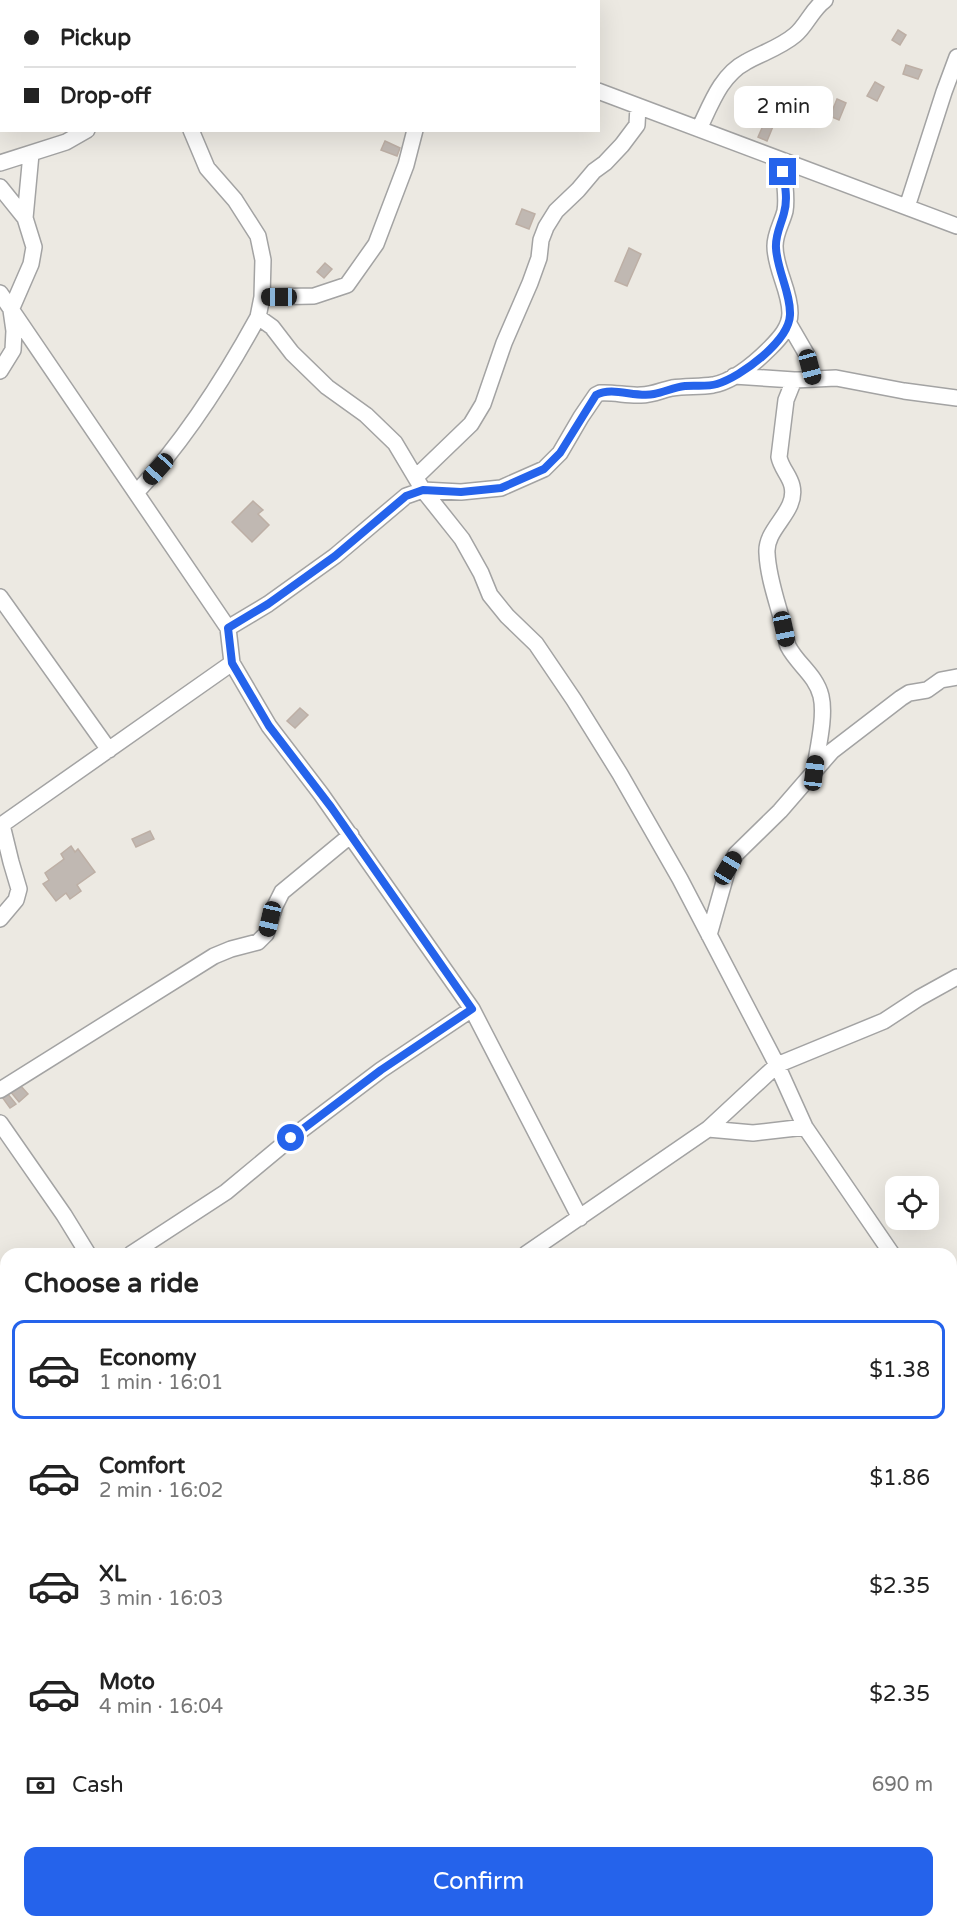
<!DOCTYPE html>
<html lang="en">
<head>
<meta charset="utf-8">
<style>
  body { margin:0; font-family:"Varela Round",sans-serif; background:#f6f6f6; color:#222; height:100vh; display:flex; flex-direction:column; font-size:22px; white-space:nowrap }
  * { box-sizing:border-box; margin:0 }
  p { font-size:20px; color:#767676 }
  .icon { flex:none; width:33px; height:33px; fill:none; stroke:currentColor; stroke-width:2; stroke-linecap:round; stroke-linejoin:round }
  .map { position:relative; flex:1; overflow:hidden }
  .side { position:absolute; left:0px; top:1248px; width:957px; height:680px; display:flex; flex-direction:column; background:#fff; border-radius:18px 18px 0 0; box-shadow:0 6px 24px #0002 }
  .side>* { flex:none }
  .guide { position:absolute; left:0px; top:0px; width:600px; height:132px; box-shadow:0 6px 24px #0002; display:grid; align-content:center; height:132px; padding:0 24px; background:#fff }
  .buttons { position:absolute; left:885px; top:1176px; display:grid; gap:12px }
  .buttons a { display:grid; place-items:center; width:54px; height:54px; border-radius:12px; background:#fff; box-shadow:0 6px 24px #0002; font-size:30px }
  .end { position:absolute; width:27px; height:27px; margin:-14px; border:8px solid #2563eb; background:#fff; box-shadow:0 0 0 3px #fff }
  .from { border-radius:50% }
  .bubble { position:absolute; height:42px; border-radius:12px; background:#fff; box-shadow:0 6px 24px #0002; font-size:20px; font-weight:600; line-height:42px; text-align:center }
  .car { position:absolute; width:18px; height:36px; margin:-18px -9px; border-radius:8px; box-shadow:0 0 4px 2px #0007; background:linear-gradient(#222 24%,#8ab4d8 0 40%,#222 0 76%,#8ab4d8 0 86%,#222 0) }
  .guide b { display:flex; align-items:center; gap:21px; height:57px; font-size:22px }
  .guide b+b { border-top:2px solid #e0e0e0 }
  .guide i { width:15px; height:15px; background:#222 }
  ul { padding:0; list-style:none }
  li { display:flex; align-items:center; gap:18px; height:99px; margin:0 12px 9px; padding:0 12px; border:3px solid transparent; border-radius:12px }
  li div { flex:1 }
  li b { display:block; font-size:22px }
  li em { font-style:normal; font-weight:600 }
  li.active { border-color:#2563eb }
  li>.icon { width:54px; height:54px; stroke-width:1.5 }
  h2 { padding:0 24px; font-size:27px; line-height:72px }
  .pay { display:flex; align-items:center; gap:15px; height:66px; padding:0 24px; font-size:22px }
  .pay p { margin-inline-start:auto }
  .action { display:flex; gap:12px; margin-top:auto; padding:12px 24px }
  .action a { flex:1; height:69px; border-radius:12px; background:#2563eb; color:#fff; font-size:24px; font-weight:600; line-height:69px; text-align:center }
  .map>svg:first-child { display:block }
  .building { fill:#c0b8b2; stroke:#bdafa5; stroke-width:1.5 }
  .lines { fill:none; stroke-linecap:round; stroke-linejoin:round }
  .minor-casing { stroke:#a3a3a3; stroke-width:18 }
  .minor { stroke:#fff; stroke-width:15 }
  .route { stroke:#2563eb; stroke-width:8 }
</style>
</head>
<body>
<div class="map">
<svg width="957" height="1927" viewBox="0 0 957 1927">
  <rect width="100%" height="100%" fill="#ece9e2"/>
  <path class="building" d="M898,30L906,35L900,45L892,40Z
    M906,65L922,70L918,79L903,74Z
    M875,82L884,87L877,101L867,96Z
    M837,99L846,103L839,120L830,116Z
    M765,121L774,124L767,141L758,137Z
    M385,141L400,148L397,156L381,150Z
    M522,209L535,214L529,229L516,224Z
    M629,248L641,254L627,286L615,281Z
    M325,263L332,269L324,278L317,272Z
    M253,501L263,510L258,514L269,525L252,542L232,522Z
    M300,708L308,715L295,728L287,721Z
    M150,831L154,839L136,847L132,839Z
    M71,846L75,852L78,849L95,872L77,885L81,891L70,899L66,893L56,901L43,884L49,880L45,873L64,859L61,854Z
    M19,1084L28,1094L19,1102L10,1091Z
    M7,1093L16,1104L10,1108L2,1097Z"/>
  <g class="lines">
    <defs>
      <path id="minor" d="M34,0L35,2
        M288,0L292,2
        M356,0L357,2
        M527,2L528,0
        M598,91L957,226
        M699,129C711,104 721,75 746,62C762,53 781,47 795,35C807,25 812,9 825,0
        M191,130L207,168L235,200L258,236L263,260L262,297L258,317L272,327L292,353L327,387L366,415L395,443L423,490L462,539L481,573L490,595L507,616L536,644L574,700L620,774L680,879L777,1065L805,1127L892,1254
        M0,163L66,142L87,130
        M0,187L25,218
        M907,207L944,92L957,57
        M0,293L228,628L232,663L269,726L321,794L472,1009L580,1218
        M262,297L314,296L347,285L376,244L406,165L415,130
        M789,324L807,355L813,379
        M0,371L13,350L14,331L11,310L31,264L34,247L25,218L31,154
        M734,376L794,380L836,378L904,391L957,398
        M794,380L786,400L779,457C781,468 790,476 792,486C798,512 765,528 767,553C768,578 778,604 784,628C786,634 786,641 788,646C797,664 816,675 821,696C826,717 817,751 814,773
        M416,477L471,424L483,404L504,343L530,283L539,258L541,240L546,227L556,211L578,190L594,171L605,163L622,145L637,125L638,106
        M136,493C185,440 223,381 258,317
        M0,597L109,750
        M228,628L268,604L335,556L406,496L423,490L461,492L501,488L544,469L560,453L581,417L596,395L600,393C614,392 628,396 641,395C653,395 662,390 672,388C686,386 700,387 713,385C734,381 756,362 770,348C780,338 790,327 790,313C790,290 775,269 775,246C775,233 782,223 785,211C788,194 782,178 785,161
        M0,826L232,663
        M0,919L16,900L19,889L11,862L2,825
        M709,935L728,868L736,854L780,811L832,751L901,698L909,693L927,690L941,680L957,677
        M0,1090L214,956L231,949L258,942L266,934L275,906L282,892L351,835
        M0,1123L64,1215L88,1254
        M708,1129L753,1133L805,1127
        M131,1254L226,1192L291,1138L381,1070L472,1009
        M526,1254L708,1129L777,1065L884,1021L919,998L957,977
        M951,1331L957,1327
        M951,1344L957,1352
        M0,1365L6,1375
        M951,1509L957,1506
        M2,1588L6,1597
        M951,1738L957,1759
        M904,1922L905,1927
        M139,1924L145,1922"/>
    </defs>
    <use href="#minor" class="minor-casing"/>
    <use href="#minor" class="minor"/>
  </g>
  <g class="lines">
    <path class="route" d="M291,1138L381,1070L472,1009L331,807L269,726L232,663L228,628L268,604L335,556L406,496L423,490L461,492L501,488L544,469L560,453L596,395C613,386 635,398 654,394C665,392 674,387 685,386C695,385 707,387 717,384C741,377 789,341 790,315C791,294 777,270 776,248C775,235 781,225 784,213C788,200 785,185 783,172"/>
  </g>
</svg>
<div class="buttons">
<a><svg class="icon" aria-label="locate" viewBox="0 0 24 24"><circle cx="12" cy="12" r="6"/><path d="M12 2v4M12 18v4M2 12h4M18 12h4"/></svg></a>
</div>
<i class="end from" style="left:291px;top:1138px"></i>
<i class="end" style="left:783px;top:172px"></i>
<div class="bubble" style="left:734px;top:86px;width:99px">2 min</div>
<i class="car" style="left:279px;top:297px;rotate:270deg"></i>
<i class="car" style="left:810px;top:367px;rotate:165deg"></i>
<i class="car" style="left:158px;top:469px;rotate:222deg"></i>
<i class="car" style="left:784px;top:629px;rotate:168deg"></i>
<i class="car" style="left:814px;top:773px;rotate:7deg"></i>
<i class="car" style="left:728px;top:868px;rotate:31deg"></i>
<i class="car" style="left:270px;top:919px;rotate:193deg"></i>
<div class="guide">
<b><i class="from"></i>Pickup</b>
<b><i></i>Drop-off</b>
</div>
<section class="side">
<h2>Choose a ride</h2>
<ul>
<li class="active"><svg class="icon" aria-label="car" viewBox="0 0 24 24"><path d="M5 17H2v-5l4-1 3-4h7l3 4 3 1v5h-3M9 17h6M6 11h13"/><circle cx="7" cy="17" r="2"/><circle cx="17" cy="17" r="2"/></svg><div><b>Economy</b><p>1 min · 16:01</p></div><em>$1.38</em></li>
<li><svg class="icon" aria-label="car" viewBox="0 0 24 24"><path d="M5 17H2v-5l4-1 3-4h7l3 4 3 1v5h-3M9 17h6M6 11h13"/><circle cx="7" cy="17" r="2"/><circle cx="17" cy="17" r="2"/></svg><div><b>Comfort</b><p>2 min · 16:02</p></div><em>$1.86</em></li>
<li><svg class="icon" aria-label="car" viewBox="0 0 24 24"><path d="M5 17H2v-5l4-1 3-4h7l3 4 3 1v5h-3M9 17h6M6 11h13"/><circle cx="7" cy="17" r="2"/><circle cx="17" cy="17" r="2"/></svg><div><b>XL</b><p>3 min · 16:03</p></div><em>$2.35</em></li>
<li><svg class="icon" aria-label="car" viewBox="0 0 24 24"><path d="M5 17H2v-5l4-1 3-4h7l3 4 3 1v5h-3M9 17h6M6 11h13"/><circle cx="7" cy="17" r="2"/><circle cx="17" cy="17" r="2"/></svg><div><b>Moto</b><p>4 min · 16:04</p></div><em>$2.35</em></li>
</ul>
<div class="pay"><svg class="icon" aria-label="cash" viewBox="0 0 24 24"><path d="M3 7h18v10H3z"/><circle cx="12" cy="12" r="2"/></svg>Cash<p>690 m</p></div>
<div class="action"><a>Confirm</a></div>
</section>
</div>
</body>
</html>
